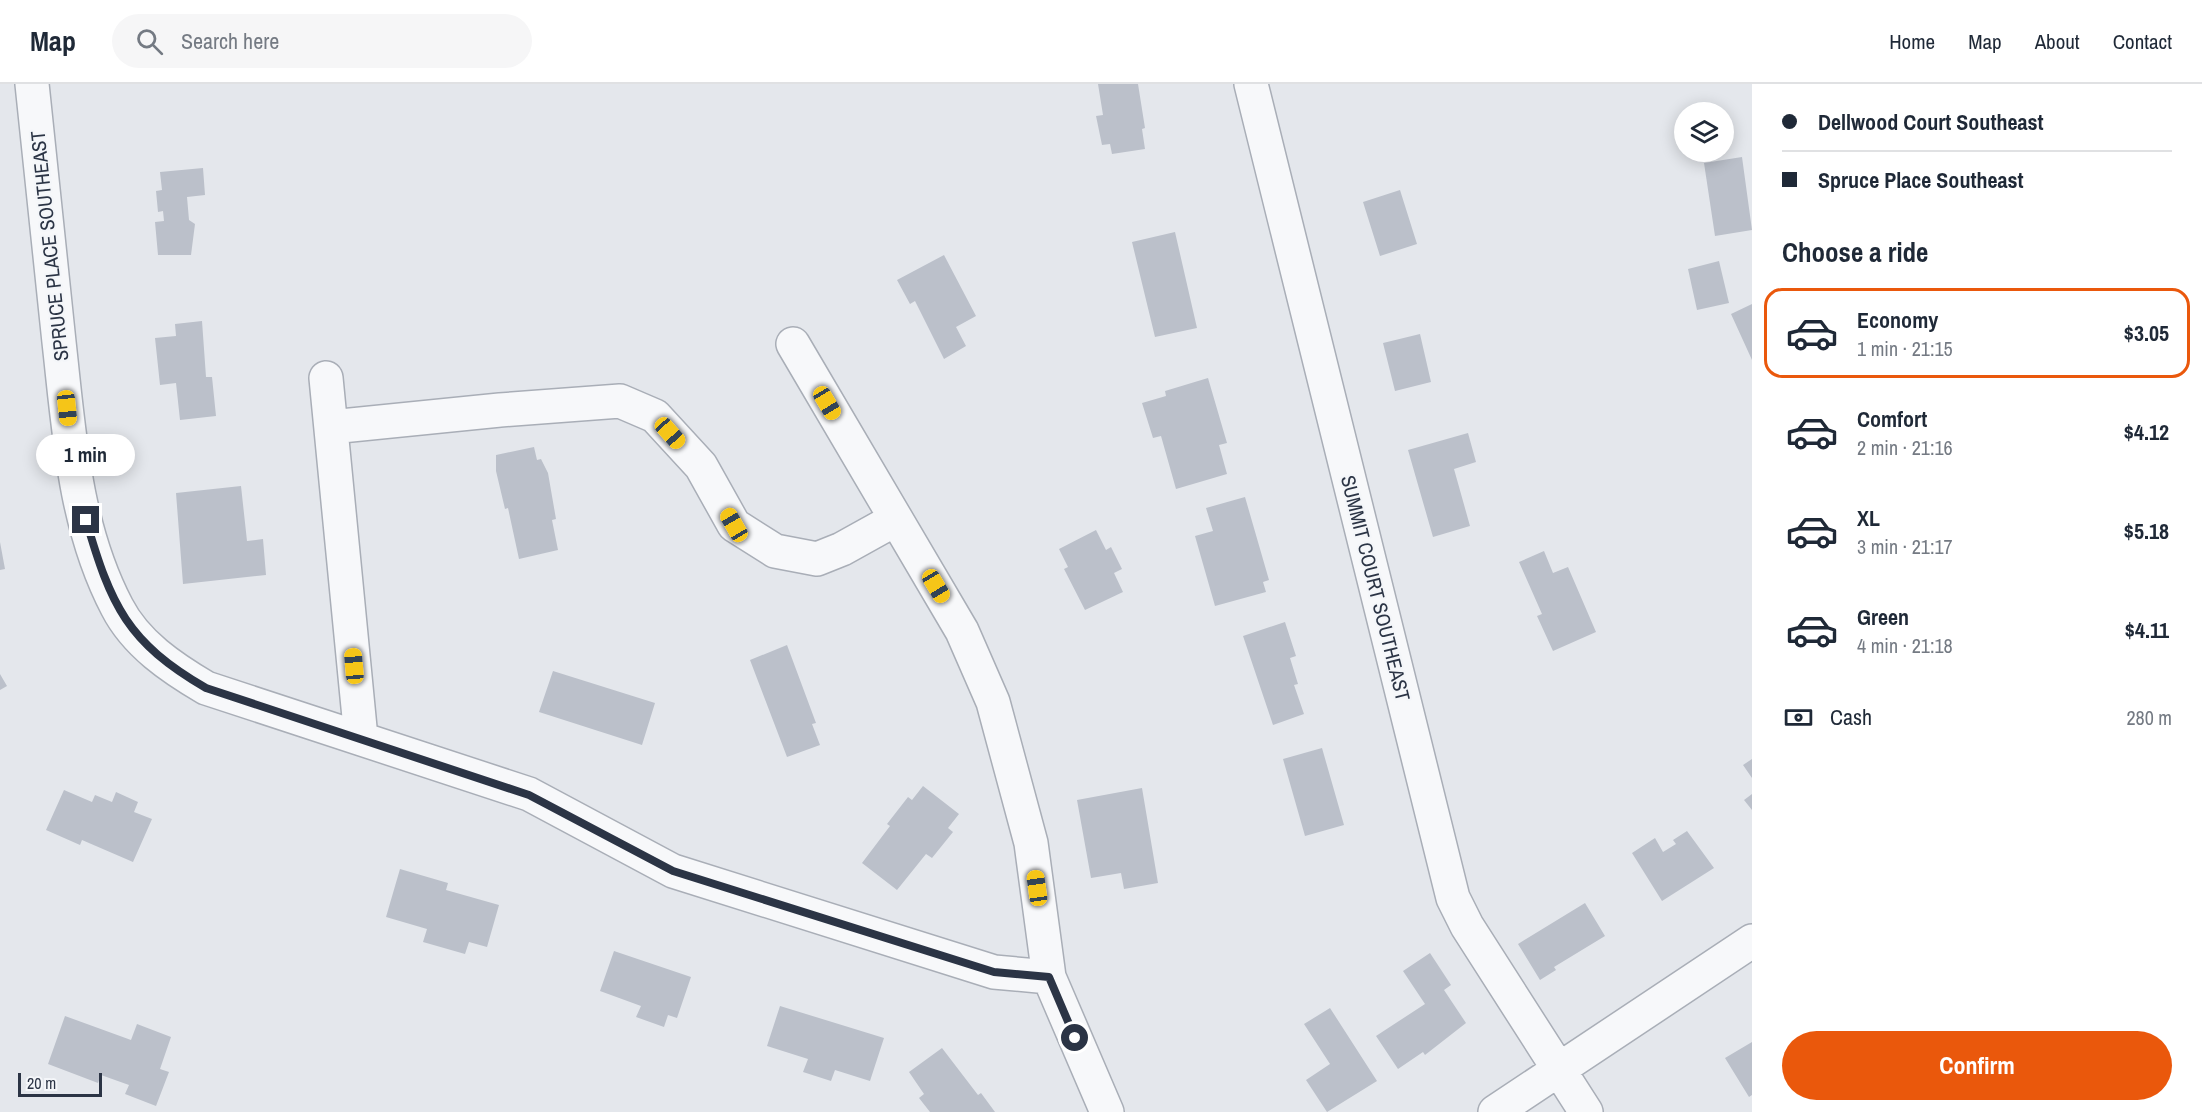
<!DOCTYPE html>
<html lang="en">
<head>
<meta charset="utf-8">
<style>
  body { margin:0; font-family:"Archivo Narrow",sans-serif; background:#f6f6f7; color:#1f2937; height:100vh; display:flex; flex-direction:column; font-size:22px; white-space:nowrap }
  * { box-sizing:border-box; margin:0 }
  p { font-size:20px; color:#747a83 }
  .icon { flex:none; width:33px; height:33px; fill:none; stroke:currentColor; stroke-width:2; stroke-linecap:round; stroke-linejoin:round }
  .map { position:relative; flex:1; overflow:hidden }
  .panel { display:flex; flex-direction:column; background:#fff; width:450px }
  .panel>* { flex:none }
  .guide { display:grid; align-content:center; height:132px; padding:0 30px; background:#fff }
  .fabs { position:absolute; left:1674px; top:18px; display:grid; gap:12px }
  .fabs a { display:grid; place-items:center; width:60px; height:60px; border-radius:50%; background:#fff; box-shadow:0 3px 15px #0003; font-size:30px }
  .scale { position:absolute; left:18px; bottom:15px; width:84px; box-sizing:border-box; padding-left:6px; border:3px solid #2b3445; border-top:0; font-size:16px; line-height:21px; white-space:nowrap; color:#2b3445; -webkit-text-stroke:4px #f4f6f9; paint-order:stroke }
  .end { position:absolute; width:27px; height:27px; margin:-14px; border:8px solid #2b3445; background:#fff; box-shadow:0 0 0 3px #fff }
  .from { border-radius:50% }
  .bubble { position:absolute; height:42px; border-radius:21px; background:#fff; box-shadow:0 3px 15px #0003; font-size:20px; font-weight:700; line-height:42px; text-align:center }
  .car { position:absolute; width:18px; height:36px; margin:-18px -9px; border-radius:8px; box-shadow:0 0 4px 2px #0007; background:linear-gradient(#f5c518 24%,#345 0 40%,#f5c518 0 76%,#345 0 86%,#f5c518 0) }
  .guide b { display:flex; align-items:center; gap:21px; height:57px; font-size:22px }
  .guide b+b { border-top:2px solid #e0e1e3 }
  .guide i { width:15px; height:15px; background:#1f2937 }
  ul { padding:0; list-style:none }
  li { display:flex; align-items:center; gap:18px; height:90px; margin:0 12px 9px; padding:0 18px; border:3px solid transparent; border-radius:18px }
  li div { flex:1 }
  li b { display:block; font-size:22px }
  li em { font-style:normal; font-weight:700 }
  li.current { border-color:#ea580c }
  li>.icon { width:54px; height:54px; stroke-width:1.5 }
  h2 { padding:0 30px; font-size:27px; line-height:72px }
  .pay { display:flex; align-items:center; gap:15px; height:66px; padding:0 30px; font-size:22px }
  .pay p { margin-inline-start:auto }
  .primary-button { display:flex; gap:12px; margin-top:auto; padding:12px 30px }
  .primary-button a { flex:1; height:69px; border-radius:36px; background:#ea580c; color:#fff; font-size:24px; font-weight:700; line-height:69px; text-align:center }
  header { display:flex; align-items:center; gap:36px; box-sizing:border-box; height:84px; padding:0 30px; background:#fff; border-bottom:2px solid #e0e1e3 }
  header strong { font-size:28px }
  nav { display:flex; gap:33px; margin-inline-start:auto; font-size:21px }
  .search { width:420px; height:54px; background:#f6f6f7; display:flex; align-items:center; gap:15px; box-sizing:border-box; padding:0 21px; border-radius:33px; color:#747a83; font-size:22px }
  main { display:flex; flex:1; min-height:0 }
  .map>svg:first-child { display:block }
  .building { fill:#bbc0ca }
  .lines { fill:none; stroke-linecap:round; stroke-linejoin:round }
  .minor-casing { stroke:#a9aeb7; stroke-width:36 }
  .minor { stroke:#f7f8fa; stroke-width:33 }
  .route { stroke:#2b3445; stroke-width:8 }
  .labels { text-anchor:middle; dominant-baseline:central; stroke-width:4.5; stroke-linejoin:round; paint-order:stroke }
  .street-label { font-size:20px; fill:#2b3445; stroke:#f4f6f9 }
</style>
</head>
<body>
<header>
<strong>Map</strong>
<div class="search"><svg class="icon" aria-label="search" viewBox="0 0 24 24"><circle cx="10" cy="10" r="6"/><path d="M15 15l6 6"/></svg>Search here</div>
<nav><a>Home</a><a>Map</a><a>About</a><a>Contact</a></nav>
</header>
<main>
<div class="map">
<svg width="1752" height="1028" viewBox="0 0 1752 1028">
  <rect width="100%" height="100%" fill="#e4e7ec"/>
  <path class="building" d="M1098,0H1138L1145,44L1142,45L1145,65L1112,70L1110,60L1102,61L1096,32L1103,31Z
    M1742,73L1752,146L1715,152L1704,79Z
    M203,84L205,111L187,113L189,136L195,140L191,171H158L155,138L164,137L163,127L158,128L156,107L162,106L160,88Z
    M1400,106L1417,160L1380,172L1363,118Z
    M1175,148L1197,244L1155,253L1132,158Z
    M944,171L976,232L956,243L966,262L944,275L915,217L910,220L897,196Z
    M1719,177L1729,219L1697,226L1688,185Z
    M1752,220V276L1731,230Z
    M202,237L206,293H212L216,332L180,336L176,299L160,301L155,254L176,252L175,240Z
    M1420,250L1431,298L1395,307L1383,259Z
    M1208,294L1227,359L1219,361L1227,390L1176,405L1161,352L1153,354L1142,319L1166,312L1165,307Z
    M1468,349L1476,378L1454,385L1470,442L1433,453L1408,366Z
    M534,363L537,376L541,375L548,389L556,435L552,436L558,466L519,475L508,424L505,425L496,387V371Z
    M241,402L247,457L263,455L266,491L183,500L176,409Z
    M1245,413L1269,496L1263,498L1266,508L1215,522L1195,452L1213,447L1206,424Z
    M1096,446L1106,466L1111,463L1122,485L1114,489L1123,508L1085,526L1064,485L1068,483L1059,465Z
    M0,458L5,485L0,486Z
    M1544,467L1553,489L1568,483L1596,548L1553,567L1537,532L1542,530L1519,478Z
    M1285,538L1296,572L1290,574L1298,600L1294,601L1304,630L1273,641L1243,552Z
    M787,561L816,639L812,640L820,661L787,673L750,576Z
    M553,587L655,619L642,661L539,628Z
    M0,590L7,602L0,606Z
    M1322,664L1344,741L1305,752L1283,675Z
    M1752,675V694L1743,681Z
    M923,702L959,730L948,744L953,748L932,774L926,770L897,806L862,779L890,742L887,740L908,713L912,716Z
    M1142,704L1158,799L1124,805L1121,789L1091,794L1077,716Z
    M64,706L92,718L95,711L112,718L116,708L138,718L134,728L152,735L133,778L82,756L80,761L46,746Z
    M1752,710V726L1744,716Z
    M1687,747L1714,784L1662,817L1632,769L1655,754L1663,768L1676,760L1673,756Z
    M400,785L448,799L446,806L499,821L487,863L469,858L465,870L423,858L427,845L386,833Z
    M1585,819L1605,852L1554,883L1556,886L1540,896L1518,860Z
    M614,867L691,893L677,934L668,931L664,943L636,933L641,922L600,907Z
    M1430,869L1451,901L1444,906L1466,939L1425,971L1423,968L1398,985L1376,952L1425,920L1403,887Z
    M780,922L884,954L870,997L835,986L831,997L803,988L808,975L767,962Z
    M1330,924L1377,997L1327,1028L1306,996L1330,980L1304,940Z
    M65,932L131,956L137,940L171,953L160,985L169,988L156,1022L125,1010L129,1001L101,991L98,999L48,980Z
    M1752,958V1011L1749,1013L1725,974Z
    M942,964L978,1011L981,1009L995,1028H930L919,1014L924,1010L909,988Z"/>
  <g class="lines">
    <defs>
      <path id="minor" d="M32,0C41,86 50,172 59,258C69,347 74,441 117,523C136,560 172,584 206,604L529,710L673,787L994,888L1049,893
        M1251,0L1453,814L1467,842L1586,1028
        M793,260L962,547L993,618L1031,759L1049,893L1107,1028
        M326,294L361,654
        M331,343L500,326L620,317L655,332L701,382L734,441L775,467L817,475L842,465L896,435
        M1495,1028L1752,857"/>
    </defs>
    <use href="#minor" class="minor-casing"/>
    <use href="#minor" class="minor"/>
  </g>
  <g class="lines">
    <path class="route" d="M86,436C111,522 127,558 206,604L529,711L673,787L994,888L1049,893L1075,954"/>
  </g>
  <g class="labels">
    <g class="street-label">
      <text transform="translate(49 162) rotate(-96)">SPRUCE PLACE SOUTHEAST</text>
      <text transform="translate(1376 504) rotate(76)">SUMMIT COURT SOUTHEAST</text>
    </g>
  </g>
</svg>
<div class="fabs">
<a><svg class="icon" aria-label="layers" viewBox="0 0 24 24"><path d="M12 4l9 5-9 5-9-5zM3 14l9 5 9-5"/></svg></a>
</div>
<div class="scale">20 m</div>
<i class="end from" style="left:1075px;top:954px"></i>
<i class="end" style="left:86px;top:436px"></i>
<div class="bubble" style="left:36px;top:350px;width:99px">1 min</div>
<i class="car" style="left:827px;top:319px;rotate:149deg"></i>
<i class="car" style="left:67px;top:324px;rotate:174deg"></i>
<i class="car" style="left:670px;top:349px;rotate:138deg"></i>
<i class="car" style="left:734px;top:441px;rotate:330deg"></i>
<i class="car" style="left:936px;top:502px;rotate:149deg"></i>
<i class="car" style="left:354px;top:582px;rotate:355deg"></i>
<i class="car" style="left:1037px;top:804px;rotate:352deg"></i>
</div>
<section class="panel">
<div class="guide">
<b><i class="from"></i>Dellwood Court Southeast</b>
<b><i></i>Spruce Place Southeast</b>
</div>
<h2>Choose a ride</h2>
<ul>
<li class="current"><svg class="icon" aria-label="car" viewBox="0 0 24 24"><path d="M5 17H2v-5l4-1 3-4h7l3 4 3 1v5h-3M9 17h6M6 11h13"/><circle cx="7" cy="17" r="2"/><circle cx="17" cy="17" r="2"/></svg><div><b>Economy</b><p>1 min · 21:15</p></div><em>$3.05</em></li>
<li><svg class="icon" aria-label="car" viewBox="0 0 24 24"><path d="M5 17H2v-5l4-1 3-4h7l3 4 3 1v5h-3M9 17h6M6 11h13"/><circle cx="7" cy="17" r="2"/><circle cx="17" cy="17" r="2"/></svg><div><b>Comfort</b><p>2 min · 21:16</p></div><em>$4.12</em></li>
<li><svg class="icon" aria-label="car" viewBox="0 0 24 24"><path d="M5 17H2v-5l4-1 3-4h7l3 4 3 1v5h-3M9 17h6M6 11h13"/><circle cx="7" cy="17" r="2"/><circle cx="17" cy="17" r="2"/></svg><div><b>XL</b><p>3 min · 21:17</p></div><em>$5.18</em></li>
<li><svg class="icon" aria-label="car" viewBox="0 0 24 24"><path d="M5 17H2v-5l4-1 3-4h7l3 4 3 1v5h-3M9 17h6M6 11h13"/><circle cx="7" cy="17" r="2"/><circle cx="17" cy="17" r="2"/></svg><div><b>Green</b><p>4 min · 21:18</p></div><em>$4.11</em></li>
</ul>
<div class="pay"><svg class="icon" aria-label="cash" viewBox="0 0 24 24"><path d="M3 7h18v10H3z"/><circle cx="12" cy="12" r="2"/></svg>Cash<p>280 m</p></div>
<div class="primary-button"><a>Confirm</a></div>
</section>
</main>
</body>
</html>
